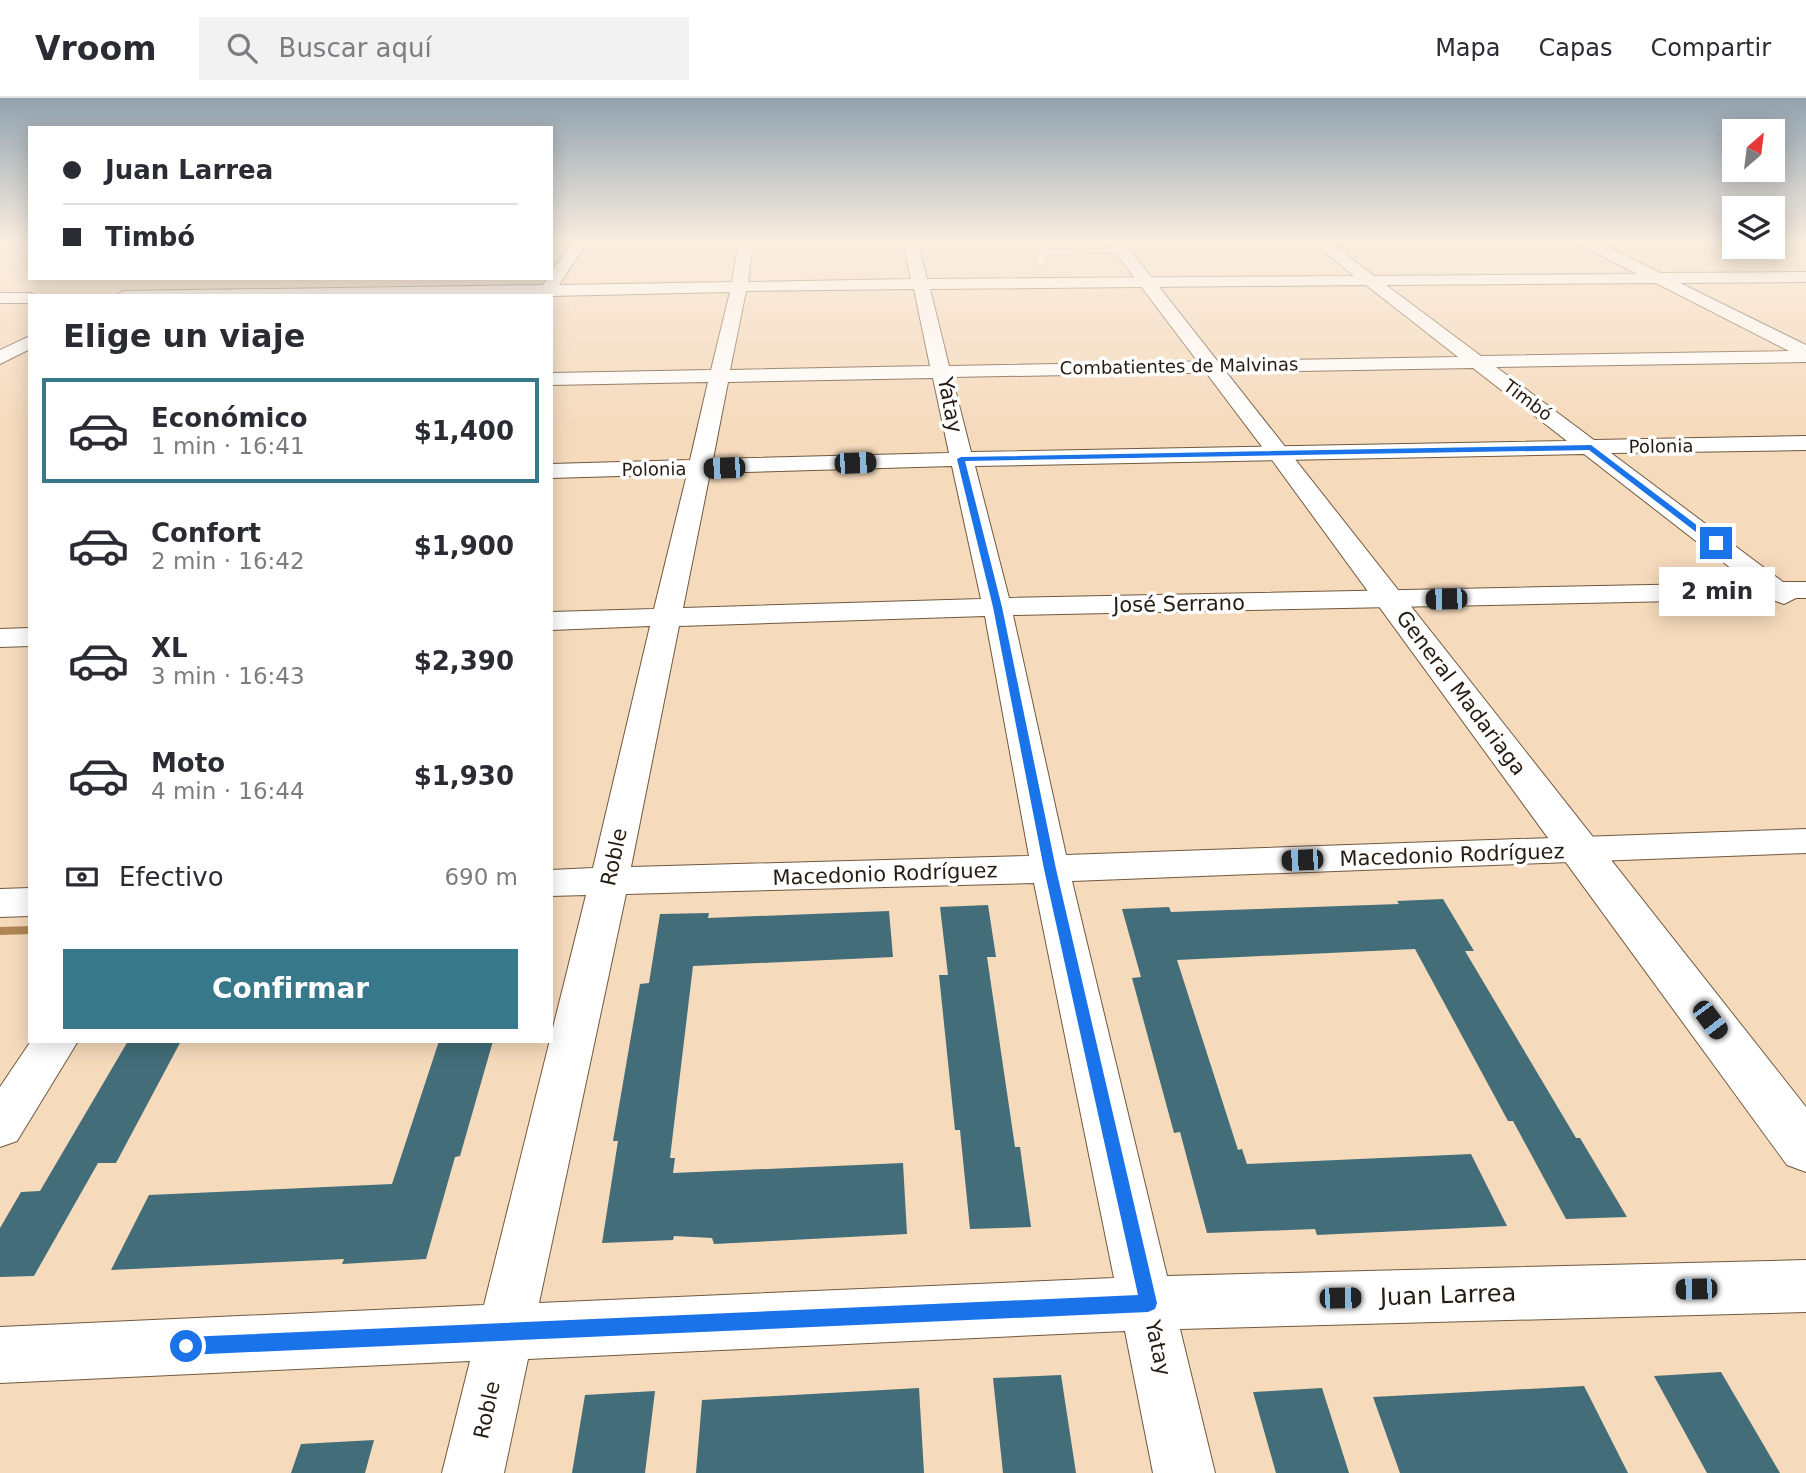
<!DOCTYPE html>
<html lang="es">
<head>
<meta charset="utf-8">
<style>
  body { margin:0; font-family:"DejaVu Sans",sans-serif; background:#f2f2f3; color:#2b2b33; height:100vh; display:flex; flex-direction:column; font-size:26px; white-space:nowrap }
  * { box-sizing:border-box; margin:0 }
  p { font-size:23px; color:#7c7c81 }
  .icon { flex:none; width:38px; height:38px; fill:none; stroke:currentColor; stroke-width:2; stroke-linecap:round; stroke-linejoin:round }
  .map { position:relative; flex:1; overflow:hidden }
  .drawer { position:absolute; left:28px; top:196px; width:525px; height:749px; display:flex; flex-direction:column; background:#fff; border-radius:0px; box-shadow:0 4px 18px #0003 }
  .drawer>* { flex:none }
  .hud { position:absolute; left:28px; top:28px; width:525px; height:154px; border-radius:0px; box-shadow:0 4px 18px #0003; display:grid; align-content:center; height:154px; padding:0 35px; background:#fff }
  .needle { width:46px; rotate:28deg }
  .fabs { position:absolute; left:1722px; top:21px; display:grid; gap:14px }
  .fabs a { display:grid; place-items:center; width:63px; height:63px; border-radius:0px; background:#fff; box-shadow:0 4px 18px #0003; font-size:35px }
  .end { position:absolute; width:32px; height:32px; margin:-16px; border:9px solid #1a73e8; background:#fff; box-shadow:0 0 0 4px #fff }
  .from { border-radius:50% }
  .bubble { position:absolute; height:49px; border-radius:0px; background:#fff; box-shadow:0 4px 18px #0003; font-size:23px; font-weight:700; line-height:49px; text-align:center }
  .car { position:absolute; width:21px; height:42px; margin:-21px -10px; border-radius:9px; box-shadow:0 0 5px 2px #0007; background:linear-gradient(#222 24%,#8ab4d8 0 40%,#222 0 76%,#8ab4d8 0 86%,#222 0) }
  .hud b { display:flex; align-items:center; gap:24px; height:66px; font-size:26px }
  .hud b+b { border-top:2px solid #e1e1e2 }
  .hud i { width:18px; height:18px; background:#2b2b33 }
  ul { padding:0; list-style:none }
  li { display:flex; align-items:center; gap:21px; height:105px; margin:0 14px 10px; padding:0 21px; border:4px solid transparent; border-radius:0px }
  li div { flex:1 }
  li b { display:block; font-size:26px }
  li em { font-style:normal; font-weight:700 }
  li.active { border-color:#37798b }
  li>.icon { width:63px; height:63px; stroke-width:1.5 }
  h2 { padding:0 35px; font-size:32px; line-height:84px }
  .pay { display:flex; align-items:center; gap:18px; height:77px; padding:0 35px; font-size:26px }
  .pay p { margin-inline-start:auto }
  .primary-button { display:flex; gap:14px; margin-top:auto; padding:14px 35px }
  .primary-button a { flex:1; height:80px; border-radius:0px; background:#37798b; color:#fff; font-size:28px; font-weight:700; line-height:80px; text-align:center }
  header { display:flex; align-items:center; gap:42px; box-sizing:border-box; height:98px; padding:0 35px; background:#fff; border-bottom:2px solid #e1e1e2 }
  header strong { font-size:33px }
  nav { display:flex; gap:38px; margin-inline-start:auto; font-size:24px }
  .search { width:490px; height:63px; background:#f2f2f3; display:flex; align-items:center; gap:18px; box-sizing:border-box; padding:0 24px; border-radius:0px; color:#7c7c81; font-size:26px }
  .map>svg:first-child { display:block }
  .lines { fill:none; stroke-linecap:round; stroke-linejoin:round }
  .stream { fill:#b08656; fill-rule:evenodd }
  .building { fill:#436d78 }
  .lane-casing { stroke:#71593f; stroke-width:1 }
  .street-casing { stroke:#71593f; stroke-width:2 }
  .secondary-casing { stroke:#71593f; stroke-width:2 }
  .lane { fill:#fff; fill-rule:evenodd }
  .street { fill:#fff; fill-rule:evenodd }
  .secondary { fill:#fff; fill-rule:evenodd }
  .route { fill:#1a73e8 }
  .labels { text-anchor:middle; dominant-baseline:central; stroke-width:7; stroke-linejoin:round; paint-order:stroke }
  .far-street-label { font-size:18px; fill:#261c11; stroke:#fff }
  .street-label { font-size:21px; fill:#261c11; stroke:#fff }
  .near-street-label { font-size:24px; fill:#261c11; stroke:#fff }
</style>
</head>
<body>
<header>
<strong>Vroom</strong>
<div class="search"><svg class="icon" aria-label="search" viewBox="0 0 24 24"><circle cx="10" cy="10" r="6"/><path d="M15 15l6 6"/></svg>Buscar aquí</div>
<nav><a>Mapa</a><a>Capas</a><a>Compartir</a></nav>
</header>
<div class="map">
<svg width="1806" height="1375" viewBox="0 0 1806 1375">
  <rect width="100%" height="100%" fill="#f5dabc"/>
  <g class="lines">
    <path class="stream" d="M30,828V836L0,837V829Z"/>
  </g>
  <path class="building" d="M1443,801L1474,853H1465L1576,1040H1580L1627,1119L1566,1121L1513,1023H1508L1415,851L1177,862L1238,1052L1242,1051L1247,1066L1471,1056L1507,1128L1317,1137L1315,1131L1207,1135L1180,1034L1174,1035L1132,880L1141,879L1122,811L1169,809L1171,814L1399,806L1397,803Z
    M988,807L996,859H987L1015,1049H1020L1031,1129L970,1131L960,1032H955L939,877H948L940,809Z
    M889,813L893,859L693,868L670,1060H675L673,1075L903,1065L907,1136L714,1146L712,1140L674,1138L673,1142L602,1145L618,1043H613L640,886L649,885L660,816L709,815L708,820Z
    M128,943H181L116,1065H98L34,1178L0,1179V1130L21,1094L40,1093Z
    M439,943H493L460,1058L455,1059L426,1161L342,1166L344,1161L111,1172L149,1097L392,1086Z
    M1721,1274L1780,1375H1707L1654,1278Z
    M1061,1277L1076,1375H1003L993,1280Z
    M1584,1288L1628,1375H1400L1373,1299Z
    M919,1290L924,1375H696L702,1302Z
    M1322,1290L1349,1375H1276L1253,1294Z
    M655,1293L645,1375H572L585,1297Z
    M374,1342L365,1375H291L301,1346Z"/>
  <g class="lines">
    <defs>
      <path id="lane" d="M1123,151L1126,155L1047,156L1043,168L1036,166L1039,153L1047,152Z"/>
      <path id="street" d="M574,142H588L559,187L732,184L739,142H753L748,184L911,181L903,142H917L927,181L1354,178L1310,142H1371L1364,146H1332L1374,178L1637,176L1577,145L1575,142H1592L1661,175L1806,174V184L1680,185L1806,247V264L1496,269L1594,342L1806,338V352L1611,355L1783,484H1806V500H1796L1784,506L1770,501L1013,517L1066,757L1806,731V755L1072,783L1167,1178L1806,1162V1214L1180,1231L1215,1375H1153L1125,1233L528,1261L504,1375H442L470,1263L0,1285V1229L484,1207L586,797L551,798V772L593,770L650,528L551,532V514L654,511L687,376L551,380V366L690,362L708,284L551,287V275L711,272L730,194L551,198H115L123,193L543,187L547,180H551V174ZM1656,185L1789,253L1481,258L1386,187ZM1366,187L1458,259L949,268L930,191ZM914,191L930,268L730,272L746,193ZM1473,270L1567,343L971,354L952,279ZM933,280L949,355L713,361L728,284ZM1584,356L1750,485L1009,500L975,368ZM952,368L981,501L683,510L710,375ZM985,518L1029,758L631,769L679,528ZM1034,785L1114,1180L539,1205L626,796Z
        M0,195H30L37,198H30V205H0Z
        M30,238V251L0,266V252Z
        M30,530V548L0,549V531Z
        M30,790V818L0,819V791Z
        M31,943H78L17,1043L0,1049V989Z"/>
      <path id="secondary" d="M1106,142H1122L1806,1009V1074L1787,1067L1272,362Z"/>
    </defs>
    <use href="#lane" class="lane-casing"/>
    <use href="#street" class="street-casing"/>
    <use href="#secondary" class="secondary-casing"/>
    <use href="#lane" class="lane"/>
    <use href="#street" class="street"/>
    <use href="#secondary" class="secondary"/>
  </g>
  <linearGradient id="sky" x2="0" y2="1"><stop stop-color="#91a2ae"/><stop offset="0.43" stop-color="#faeee1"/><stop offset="1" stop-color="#faeee1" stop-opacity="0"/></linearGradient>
  <rect width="1806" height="334" fill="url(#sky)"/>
  <path class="route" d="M1591,347L1719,444V447H1713L1589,352L965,363L1002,509L1056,771L1157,1205L1155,1211L1148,1214L186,1257L179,1255L176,1248L179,1242L186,1239L1138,1197L1044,771L993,509L957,361L961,359Z"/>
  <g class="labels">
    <g class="far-street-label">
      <text transform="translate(1179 268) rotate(-1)">Combatientes de Malvinas</text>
      <text transform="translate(1528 302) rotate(37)">Timbó</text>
      <text transform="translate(1661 348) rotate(-1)">Polonia</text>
      <text transform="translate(654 371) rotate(-1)">Polonia</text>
    </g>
    <g class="street-label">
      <text transform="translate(950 307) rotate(79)">Yatay</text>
      <text transform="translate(1179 506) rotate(-1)">José Serrano</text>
      <text transform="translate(1461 595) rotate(53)">General Madariaga</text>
      <text transform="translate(1452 757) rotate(-2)">Macedonio Rodríguez</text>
      <text transform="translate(614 759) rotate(-78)">Roble</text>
      <text transform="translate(885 776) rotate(-2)">Macedonio Rodríguez</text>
      <text transform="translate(1158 1250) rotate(78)">Yatay</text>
      <text transform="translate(487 1312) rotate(-78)">Roble</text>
    </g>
    <g class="near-street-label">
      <text transform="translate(1448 1197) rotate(-2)">Juan Larrea</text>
    </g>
  </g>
</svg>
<div class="fabs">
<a><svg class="needle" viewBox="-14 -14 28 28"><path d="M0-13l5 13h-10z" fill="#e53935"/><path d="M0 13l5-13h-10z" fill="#7c7c81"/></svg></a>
<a><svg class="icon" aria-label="layers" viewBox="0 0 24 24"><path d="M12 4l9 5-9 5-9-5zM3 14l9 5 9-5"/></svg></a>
</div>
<i class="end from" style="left:186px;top:1248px"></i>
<i class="end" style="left:1716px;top:445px"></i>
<div class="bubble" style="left:1659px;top:469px;width:116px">2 min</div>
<i class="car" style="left:855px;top:365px;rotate:88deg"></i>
<i class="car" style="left:724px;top:370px;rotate:268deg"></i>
<i class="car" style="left:1446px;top:501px;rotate:269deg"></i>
<i class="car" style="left:1302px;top:762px;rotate:268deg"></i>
<i class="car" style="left:1710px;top:922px;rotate:143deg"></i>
<i class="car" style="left:1696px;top:1191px;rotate:269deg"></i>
<i class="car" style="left:1340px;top:1200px;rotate:89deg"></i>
<div class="hud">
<b><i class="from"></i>Juan Larrea</b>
<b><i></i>Timbó</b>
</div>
<section class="drawer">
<h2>Elige un viaje</h2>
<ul>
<li class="active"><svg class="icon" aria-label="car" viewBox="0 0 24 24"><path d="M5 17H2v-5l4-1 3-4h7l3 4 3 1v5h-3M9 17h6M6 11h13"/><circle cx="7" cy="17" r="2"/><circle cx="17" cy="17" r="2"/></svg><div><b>Económico</b><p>1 min · 16:41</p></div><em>$1,400</em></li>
<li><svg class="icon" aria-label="car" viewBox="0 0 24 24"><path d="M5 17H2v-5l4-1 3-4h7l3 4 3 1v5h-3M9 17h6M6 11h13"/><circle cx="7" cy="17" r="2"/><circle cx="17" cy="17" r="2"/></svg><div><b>Confort</b><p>2 min · 16:42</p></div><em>$1,900</em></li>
<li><svg class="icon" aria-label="car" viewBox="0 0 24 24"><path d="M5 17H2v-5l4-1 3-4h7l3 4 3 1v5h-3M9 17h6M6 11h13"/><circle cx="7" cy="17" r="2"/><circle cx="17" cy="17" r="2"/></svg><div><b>XL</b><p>3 min · 16:43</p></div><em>$2,390</em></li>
<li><svg class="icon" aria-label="car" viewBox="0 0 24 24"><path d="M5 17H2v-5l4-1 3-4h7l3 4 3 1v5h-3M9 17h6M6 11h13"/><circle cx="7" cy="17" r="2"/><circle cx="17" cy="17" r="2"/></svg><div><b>Moto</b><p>4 min · 16:44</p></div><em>$1,930</em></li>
</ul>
<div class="pay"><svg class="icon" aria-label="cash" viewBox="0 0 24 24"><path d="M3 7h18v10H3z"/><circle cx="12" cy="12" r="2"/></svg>Efectivo<p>690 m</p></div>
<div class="primary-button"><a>Confirmar</a></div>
</section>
</div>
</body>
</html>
